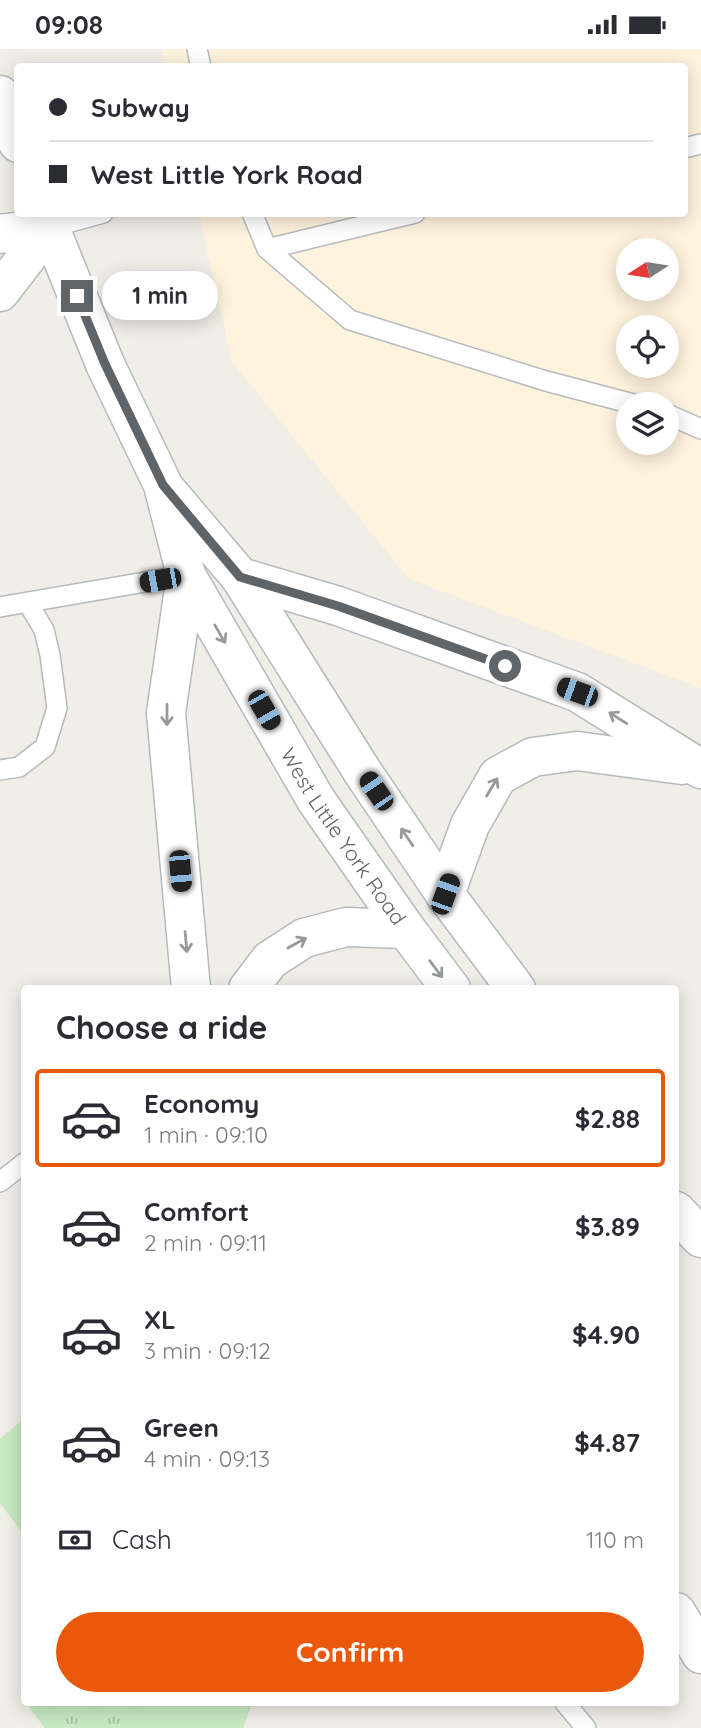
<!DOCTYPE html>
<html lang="en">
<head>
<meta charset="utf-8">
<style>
  body { margin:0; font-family:Quicksand,sans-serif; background:#f2f2f3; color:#2b2b33; height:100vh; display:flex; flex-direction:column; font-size:26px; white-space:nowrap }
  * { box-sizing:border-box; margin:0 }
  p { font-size:23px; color:#7c7c81 }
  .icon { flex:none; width:38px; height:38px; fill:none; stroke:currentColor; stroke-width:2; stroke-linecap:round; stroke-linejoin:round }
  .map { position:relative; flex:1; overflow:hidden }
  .sheet { position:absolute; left:21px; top:936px; width:658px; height:721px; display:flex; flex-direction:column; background:#fff; border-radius:7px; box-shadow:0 4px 18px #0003 }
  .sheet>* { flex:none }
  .banner { position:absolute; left:14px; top:14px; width:674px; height:154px; border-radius:7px; box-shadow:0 4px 18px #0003; display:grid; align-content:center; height:154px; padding:0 35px; background:#fff }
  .needle { width:46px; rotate:258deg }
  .tools { position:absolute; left:616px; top:189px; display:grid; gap:14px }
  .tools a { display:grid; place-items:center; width:63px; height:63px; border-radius:50%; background:#fff; box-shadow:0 4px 18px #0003; font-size:35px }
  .end { position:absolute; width:32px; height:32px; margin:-16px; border:9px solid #5e6468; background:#fff; box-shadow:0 0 0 4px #fff }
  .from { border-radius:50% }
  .bubble { position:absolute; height:49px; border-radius:24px; background:#fff; box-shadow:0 4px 18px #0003; font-size:23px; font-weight:700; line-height:49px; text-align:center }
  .car { position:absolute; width:21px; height:42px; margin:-21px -10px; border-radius:9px; box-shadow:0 0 5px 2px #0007; background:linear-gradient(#222 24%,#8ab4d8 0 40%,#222 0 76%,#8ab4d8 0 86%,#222 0) }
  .banner b { display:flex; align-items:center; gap:24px; height:66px; font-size:26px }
  .banner b+b { border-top:2px solid #e1e1e2 }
  .banner i { width:18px; height:18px; background:#2b2b33 }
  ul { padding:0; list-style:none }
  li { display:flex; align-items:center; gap:21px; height:98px; margin:0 14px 10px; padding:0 21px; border:4px solid transparent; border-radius:7px }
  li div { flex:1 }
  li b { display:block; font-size:26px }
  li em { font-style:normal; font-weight:700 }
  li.current { border-color:#ea580c }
  li>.icon { width:63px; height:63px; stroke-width:1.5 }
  h2 { padding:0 35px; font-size:32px; line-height:84px }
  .pay { display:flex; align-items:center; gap:18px; height:77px; padding:0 35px; font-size:26px }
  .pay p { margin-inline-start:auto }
  .button { display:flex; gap:14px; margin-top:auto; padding:14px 35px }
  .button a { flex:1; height:80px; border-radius:42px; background:#ea580c; color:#fff; font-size:28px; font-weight:700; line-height:80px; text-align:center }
  .status { display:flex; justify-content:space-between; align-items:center; height:49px; padding:0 35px; background:#fff; direction:ltr }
  .status svg { height:19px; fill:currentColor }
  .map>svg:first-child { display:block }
  .commercial { fill:#fff3de; fill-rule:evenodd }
  .green { fill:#c7eac2 }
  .park { fill:url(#park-tufts) }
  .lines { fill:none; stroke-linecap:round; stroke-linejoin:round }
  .service-casing { stroke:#b7babe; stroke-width:22 }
  .tertiary-casing { stroke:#b7babe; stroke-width:41 }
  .secondary-casing { stroke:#b5babf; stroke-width:41 }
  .service { stroke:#fff; stroke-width:19 }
  .tertiary { stroke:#fff; stroke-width:38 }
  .secondary { stroke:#fff; stroke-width:38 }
  .oneway { stroke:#969a9d }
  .route { stroke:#5e6468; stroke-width:9 }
  .labels { text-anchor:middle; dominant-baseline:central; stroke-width:7; stroke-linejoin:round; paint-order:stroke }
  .street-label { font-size:21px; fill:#5e6468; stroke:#fff }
</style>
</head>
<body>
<div class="status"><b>09:08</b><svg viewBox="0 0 49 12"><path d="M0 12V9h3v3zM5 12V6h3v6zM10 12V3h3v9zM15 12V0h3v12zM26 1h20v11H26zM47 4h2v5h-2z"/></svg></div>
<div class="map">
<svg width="701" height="1679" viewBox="0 0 701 1679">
  <defs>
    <pattern id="park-tufts" width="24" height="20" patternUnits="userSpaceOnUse" patternTransform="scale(1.75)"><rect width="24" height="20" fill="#c7eac2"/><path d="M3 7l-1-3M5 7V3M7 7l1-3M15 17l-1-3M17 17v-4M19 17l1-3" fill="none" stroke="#a5c1a1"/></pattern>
  </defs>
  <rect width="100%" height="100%" fill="#f1ede7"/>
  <path class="commercial" d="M162,0H701V639L409,530L232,313L199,165L684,164V18H166ZM628,201H667V240H628ZM628,278H667V317H628ZM628,355H667V394H628Z"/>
  <path class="green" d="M24,1369V1486L0,1454V1390Z
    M26,1654H252L243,1679H45Z"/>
  <path class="park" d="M26,1654H151L117,1679H45Z"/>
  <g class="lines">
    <defs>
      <path id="service" d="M197,0L201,18
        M684,99L701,95
        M252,164L267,200L350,271L546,332L633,355
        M49,179L103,164
        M267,200L415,164
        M667,365L701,380
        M0,558L186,526
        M0,721L19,718L45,698L57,659L50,606L44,581L28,554
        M0,1133L24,1114
        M565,1654L586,1679"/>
      <path id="tertiary" d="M0,185L49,179
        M0,243L49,179"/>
      <g id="secondary">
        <path d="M0,46L18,94"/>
        <path id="s1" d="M44,164L105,315L163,436L186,526L316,751L406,880L451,940"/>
        <path d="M168,443L240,528L362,722L445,845L516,940"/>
        <path d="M186,526L166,664L191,940"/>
        <path d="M240,528L338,557L577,643L701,720"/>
        <path d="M445,845L470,776L498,727L533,708L577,702L682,716"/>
        <path d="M248,940L270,911L304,889L346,878L406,880"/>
        <path d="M676,1162L701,1189"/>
        <path d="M676,1563L701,1605"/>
      </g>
    </defs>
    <use href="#service" class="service-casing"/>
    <use href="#tertiary" class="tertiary-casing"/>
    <use href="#secondary" class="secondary-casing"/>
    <use href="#service" class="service"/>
    <use href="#tertiary" class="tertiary"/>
    <use href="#secondary" class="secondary"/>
  </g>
  <defs><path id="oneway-shaft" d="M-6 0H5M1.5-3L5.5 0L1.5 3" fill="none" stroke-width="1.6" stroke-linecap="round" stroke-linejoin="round" transform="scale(1.75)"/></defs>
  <g class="oneway">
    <use href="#oneway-shaft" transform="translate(220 585) rotate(60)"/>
    <use href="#oneway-shaft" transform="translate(167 666) rotate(90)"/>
    <use href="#oneway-shaft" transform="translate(618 669) rotate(-148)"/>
    <use href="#oneway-shaft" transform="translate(492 738) rotate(-59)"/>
    <use href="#oneway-shaft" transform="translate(407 788) rotate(-124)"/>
    <use href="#oneway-shaft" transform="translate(186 893) rotate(85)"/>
    <use href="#oneway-shaft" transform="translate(297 894) rotate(-29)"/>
    <use href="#oneway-shaft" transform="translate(436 920) rotate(53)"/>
  </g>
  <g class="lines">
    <path class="route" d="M77,247L105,315L163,436L240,528L338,557L505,617"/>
  </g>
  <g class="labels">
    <g class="street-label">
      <text stroke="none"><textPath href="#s1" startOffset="695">West Little York Road</textPath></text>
    </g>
  </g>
</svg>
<div class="tools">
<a><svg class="needle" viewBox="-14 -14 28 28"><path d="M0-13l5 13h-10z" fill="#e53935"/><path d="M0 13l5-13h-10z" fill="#7c7c81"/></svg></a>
<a><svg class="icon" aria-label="locate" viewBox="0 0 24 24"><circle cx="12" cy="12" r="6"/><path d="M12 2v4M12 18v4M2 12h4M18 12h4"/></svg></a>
<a><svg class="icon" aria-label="layers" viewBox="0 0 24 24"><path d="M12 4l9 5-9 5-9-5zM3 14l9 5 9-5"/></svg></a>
</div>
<i class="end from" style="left:505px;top:617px"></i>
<i class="end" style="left:77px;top:247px"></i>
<div class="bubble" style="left:102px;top:222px;width:116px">1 min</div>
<i class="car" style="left:160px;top:531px;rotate:260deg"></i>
<i class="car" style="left:577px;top:643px;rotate:290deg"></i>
<i class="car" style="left:264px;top:661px;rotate:150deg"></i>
<i class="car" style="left:376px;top:742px;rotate:326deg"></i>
<i class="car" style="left:180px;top:822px;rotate:175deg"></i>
<i class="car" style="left:445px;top:845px;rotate:20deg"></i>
<div class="banner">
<b><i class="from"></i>Subway</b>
<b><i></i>West Little York Road</b>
</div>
<section class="sheet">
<h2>Choose a ride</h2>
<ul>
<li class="current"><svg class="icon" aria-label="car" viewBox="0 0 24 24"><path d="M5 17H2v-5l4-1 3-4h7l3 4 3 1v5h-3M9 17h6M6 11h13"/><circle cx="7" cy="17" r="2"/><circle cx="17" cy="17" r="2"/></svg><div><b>Economy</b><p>1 min · 09:10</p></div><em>$2.88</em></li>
<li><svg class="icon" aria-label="car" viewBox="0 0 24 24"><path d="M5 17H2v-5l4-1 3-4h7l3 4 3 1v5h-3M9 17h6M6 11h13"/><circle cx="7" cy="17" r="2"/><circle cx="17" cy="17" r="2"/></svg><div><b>Comfort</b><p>2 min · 09:11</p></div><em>$3.89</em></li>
<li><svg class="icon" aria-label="car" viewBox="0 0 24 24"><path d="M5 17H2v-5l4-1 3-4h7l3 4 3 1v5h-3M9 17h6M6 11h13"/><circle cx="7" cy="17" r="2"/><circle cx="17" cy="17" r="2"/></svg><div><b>XL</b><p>3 min · 09:12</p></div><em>$4.90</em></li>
<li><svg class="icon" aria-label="car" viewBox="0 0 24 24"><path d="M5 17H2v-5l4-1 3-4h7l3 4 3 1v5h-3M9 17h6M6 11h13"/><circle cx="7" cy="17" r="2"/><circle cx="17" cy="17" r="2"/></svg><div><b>Green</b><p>4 min · 09:13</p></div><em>$4.87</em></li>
</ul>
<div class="pay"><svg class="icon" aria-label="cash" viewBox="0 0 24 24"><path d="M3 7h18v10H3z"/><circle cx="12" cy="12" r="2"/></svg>Cash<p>110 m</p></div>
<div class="button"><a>Confirm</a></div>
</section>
</div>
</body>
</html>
